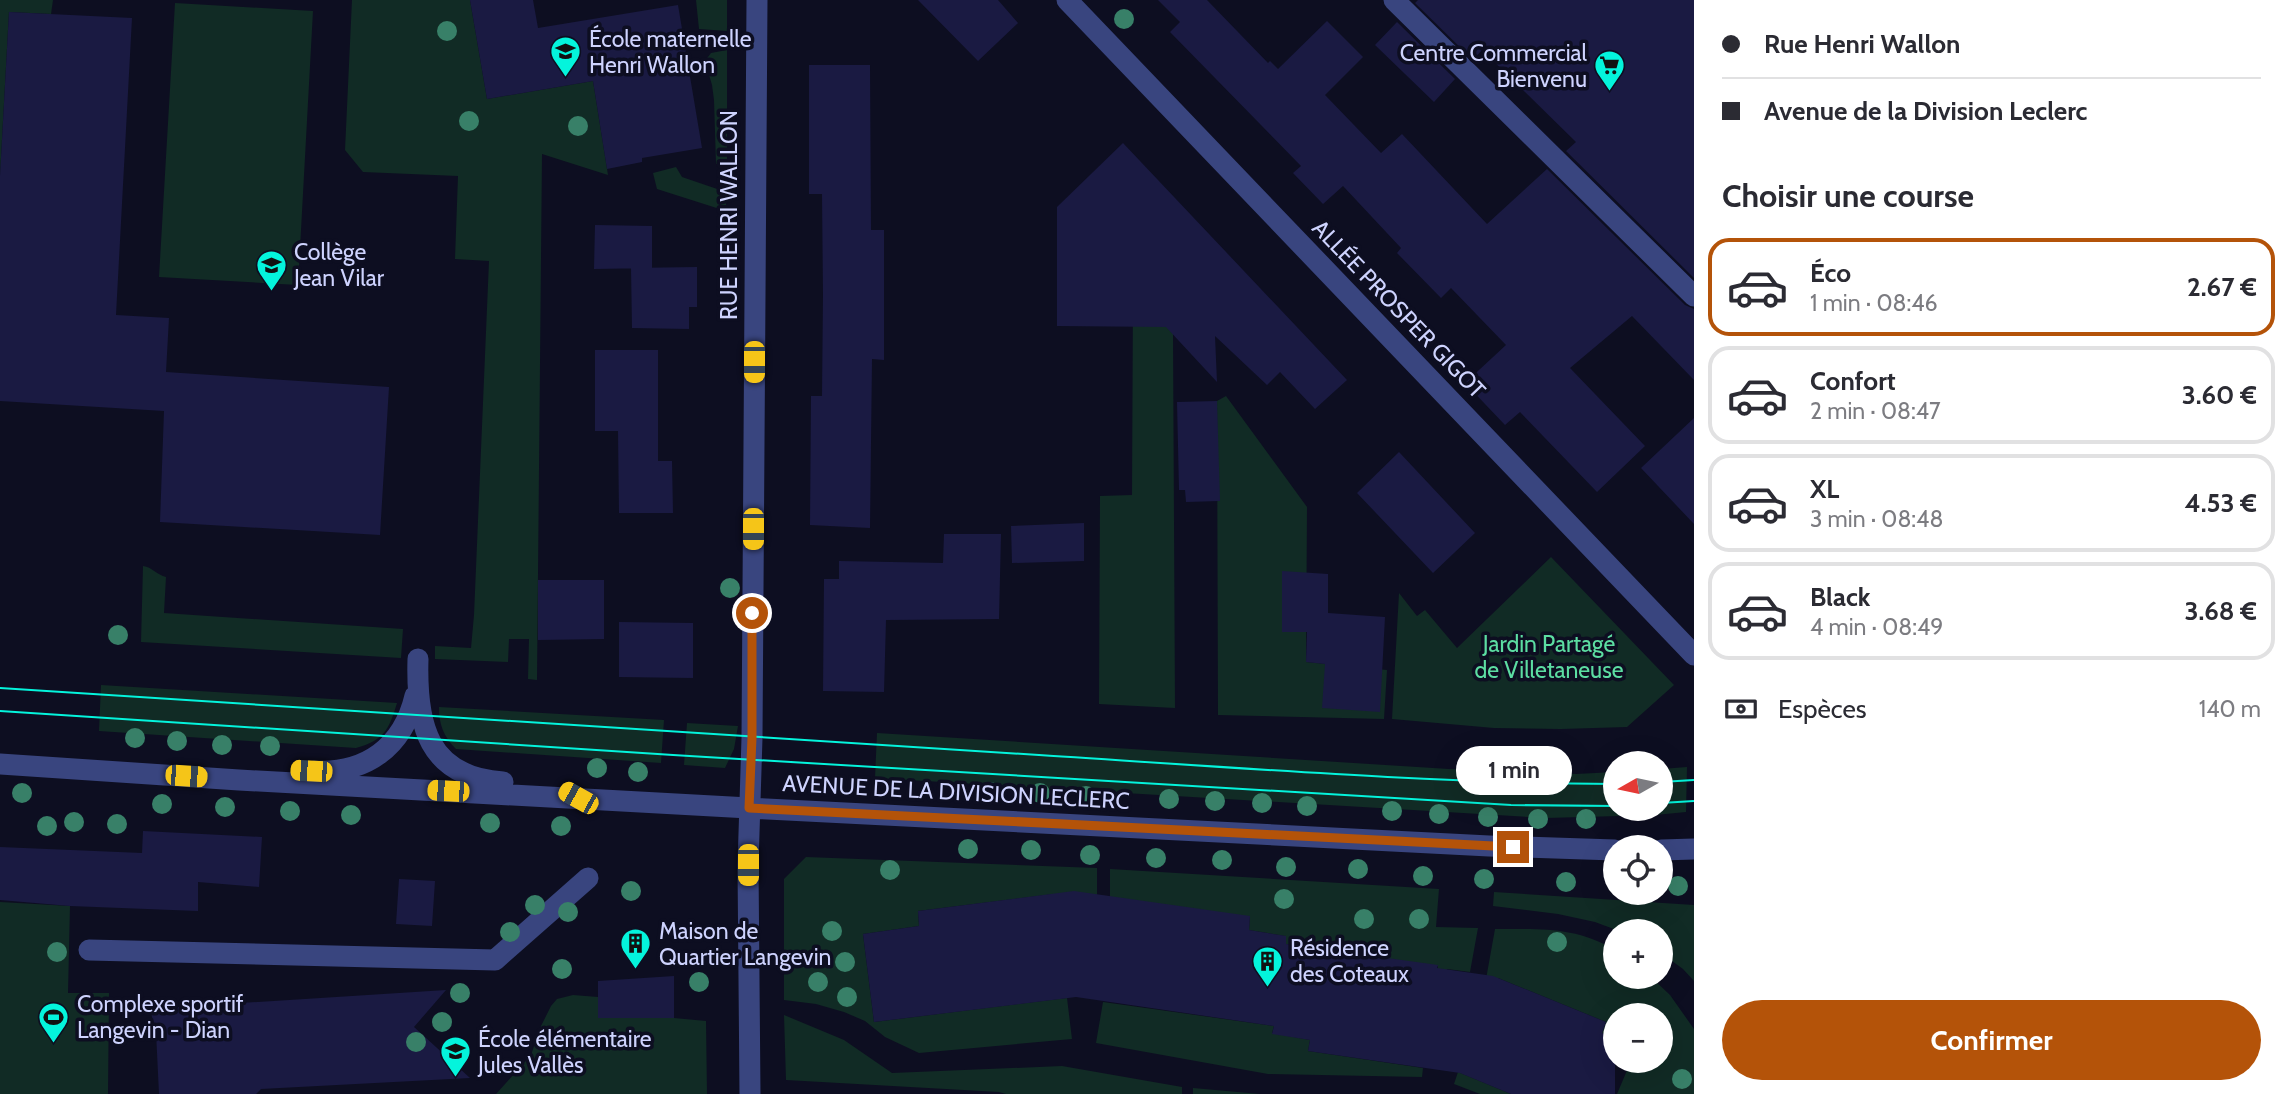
<!DOCTYPE html>
<html lang="fr">
<head>
<meta charset="utf-8">
<style>
  body { margin:0; font-family:Cabin,sans-serif; background:#f2f2f3; color:#2b2b33; height:100vh; display:flex; flex-direction:column; font-size:26px; white-space:nowrap }
  * { box-sizing:border-box; margin:0 }
  p { font-size:23px; color:#7c7c81 }
  .icon { flex:none; width:38px; height:38px; fill:none; stroke:currentColor; stroke-width:2; stroke-linecap:round; stroke-linejoin:round }
  .map { position:relative; flex:1; overflow:hidden }
  .drawer { display:flex; flex-direction:column; background:#fff; width:595px }
  .drawer>* { flex:none }
  .top-card { display:grid; align-content:center; height:154px; padding:0 28px; background:#fff }
  .needle { width:46px; rotate:261deg }
  .tools { position:absolute; left:1603px; top:751px; display:grid; gap:14px }
  .tools a { display:grid; place-items:center; width:70px; height:70px; border-radius:50%; background:#fff; box-shadow:0 7px 28px #0002; font-size:35px }
  .end { position:absolute; width:32px; height:32px; margin:-16px; border:9px solid #b45309; background:#fff; box-shadow:0 0 0 4px #fff }
  .from { border-radius:50% }
  .bubble { position:absolute; height:49px; border-radius:24px; background:#fff; box-shadow:0 7px 28px #0002; font-size:23px; font-weight:800; line-height:49px; text-align:center }
  .car { position:absolute; width:21px; height:42px; margin:-21px -10px; border-radius:9px; box-shadow:0 0 5px 2px #0007; background:linear-gradient(#f5c518 24%,#345 0 40%,#f5c518 0 76%,#345 0 86%,#f5c518 0) }
  .top-card b { display:flex; align-items:center; gap:24px; height:66px; font-size:26px }
  .top-card b+b { border-top:2px solid #e1e1e2 }
  .top-card i { width:18px; height:18px; background:#2b2b33 }
  ul { padding:0; list-style:none }
  li { display:flex; align-items:center; gap:21px; height:98px; margin:0 14px 10px; padding:0 14px; border:4px solid #e1e1e2; border-radius:21px }
  li div { flex:1 }
  li b { display:block; font-size:26px }
  li em { font-style:normal; font-weight:800 }
  li.current { border-color:#b45309 }
  li>.icon { width:63px; height:63px; stroke-width:1.5 }
  h2 { padding:0 28px; font-size:32px; line-height:84px }
  .pay { display:flex; align-items:center; gap:18px; height:77px; padding:0 28px; font-size:26px }
  .pay p { margin-inline-start:auto }
  .action { display:flex; gap:14px; margin-top:auto; padding:14px 28px }
  .action a { flex:1; height:80px; border-radius:42px; background:#b45309; color:#fff; font-size:28px; font-weight:800; line-height:80px; text-align:center }
  main { display:flex; flex:1; min-height:0 }
  .map>svg:first-child { display:block }
  .green { fill:#112b25 }
  .building { fill:#1a1a42 }
  .lines { fill:none; stroke-linecap:round; stroke-linejoin:round }
  .minor { stroke:#39457f; stroke-width:21 }
  .tram { stroke:#04f4dc; stroke-width:2 }
  .tree { fill:#388068 }
  .route { stroke:#b45309; stroke-width:9 }
  .labels { text-anchor:middle; dominant-baseline:central; stroke-width:7; stroke-linejoin:round; paint-order:stroke }
  .poi-label { font-size:23px; fill:#ced3fe; stroke:#0d0e21; text-anchor:start }
  .street-label { font-size:23px; fill:#ced3fe; stroke:#0d0e21 }
  .park-label { font-size:23px; fill:#5cdda2; stroke:#0d0e21 }
</style>
</head>
<body>
<main>
<div class="map">
<svg width="1694" height="1094" viewBox="0 0 1694 1094">
  <rect width="100%" height="100%" fill="#0d0e21"/>
  <path class="green" d="M0,0H53L51,14L9,12L0,176Z
    M352,0H470L487,99L593,81L608,175L542,154L537,680L528,679L529,639H509L508,662L435,659V646L471,648L474,615L489,261L455,259L458,176L363,172L345,150Z
    M696,0H727V31L699,29Z
    M175,3L313,11L298,285L159,277Z
    M727,50V166L716,164L714,100L712,85L705,61L711,53Z
    M676,167L682,177L726,192V211L657,189L653,173Z
    M1133,289L1173,333L1175,708L1099,704L1100,496L1132,495Z
    M1226,396L1307,507L1306,662L1387,670L1384,719L1218,715L1217,401Z
    M1551,557L1674,685L1627,727L1561,729L1494,728L1392,719L1399,593L1417,616L1425,610L1457,648Z
    M143,566C152,567 157,575 166,577L164,613L403,629L401,658L141,642Z
    M101,685L397,703C389,730 384,740 356,748L99,731Z
    M439,707L664,720L661,763L456,749C443,736 439,724 439,707Z
    M687,723L738,726L734,749L725,768L684,765Z
    M877,733L1449,769L1576,774L1615,772V808H1661V769L1687,767L1686,812L1655,815L1546,818L875,778Z
    M806,857L1097,868V930L1054,894L918,911L919,926L863,934L874,1022L1067,998L1072,1039L919,1053L885,1037L865,1021L844,1012L816,1004L784,1000V879Z
    M1110,869L1439,889L1436,927L1478,928L1470,972L1447,969L1442,1004L1433,1002L1438,966L1286,944L1285,936L1249,930L1250,916L1110,929Z
    M1494,892L1694,905V981L1683,969L1661,953V931H1619L1595,922L1558,914L1493,906Z
    M0,902L70,906L68,993H109L108,1094H0Z
    M1495,929C1540,929 1575,926 1615,950V976L1651,977L1670,995L1694,1029V1094H1617L1631,1061L1661,1060V1015H1615V1039L1602,1033L1606,1022L1498,978L1487,1008L1481,1007Z
    M573,995L598,997V1018H674L706,1021L707,1094H496L531,1055L541,1026L551,1006L557,999Z
    M1103,1002L1274,1026L1272,1033L1310,1040L1308,1051L1423,1068L1422,1077L1268,1074L1096,1043Z
    M784,1015L844,1040L892,1073L1062,1066L1182,1087V1094H1006L999,1092L786,1080Z
    M1458,1072L1511,1094H1480L1454,1084Z
    M1193,1088L1260,1094H1193Z"/>
  <path class="building" d="M470,0H533L538,28L678,5L702,148L642,158V162L607,169L593,81L487,99Z
    M918,0H998L1018,23L978,61Z
    M1158,0H1207L1268,63L1270,61L1278,69L1327,21L1363,57L1325,95L1381,153L1402,134L1487,224L1547,169L1685,305L1694,309V380L1632,316L1570,368L1645,446L1597,492L1520,412L1505,425L1465,383L1506,345L1451,288L1441,298L1397,253L1401,248L1343,186L1323,204L1293,173L1301,166L1170,32L1180,22Z
    M1418,0H1694V278L1566,151L1576,142L1482,50L1473,60L1415,3Z
    M9,12L132,18L116,315L169,318L166,372L389,387L380,535L160,522L164,411L0,401V176Z
    M1397,22L1455,79L1434,102L1375,45Z
    M809,65H870L871,230H884V360L872,359L870,528L810,525L811,396H822L823,294L822,194H809Z
    M1123,143L1347,380L1315,409L1280,372L1267,385L1215,336L1217,382L1166,327L1057,326V207Z
    M595,225L652,226V268L594,269Z
    M697,267V307H689V329L632,328L631,268Z
    M595,350H658V461H672L673,513H619L618,431H595Z
    M1217,401L1220,501L1186,502L1185,490H1179L1177,402Z
    M1694,418V524L1641,468Z
    M1399,452L1475,533L1433,573L1357,493Z
    M1084,523V561L1012,563L1011,526Z
    M944,534H1001L999,619L886,620L884,692L823,691L824,579H839V561L943,563Z
    M1282,571L1328,574V613L1385,617L1380,712L1322,708L1325,664L1306,662L1307,632H1282Z
    M538,580H604V639L538,640Z
    M619,622L693,623V678L619,677Z
    M143,831L262,837L259,887L198,882V911L70,906L0,900V847L142,853Z
    M399,879L435,881L432,926L396,924Z
    M1074,891L1250,916L1249,930L1286,936V944L1438,965L1437,968L1493,976L1606,1022L1602,1033L1615,1039V1094H1511L1460,1073L1308,1051L1310,1040L1272,1034L1274,1026L1076,997L874,1022L863,934L919,926L918,911Z
    M674,976V1018H598V981Z
    M446,990L414,1027L470,1078L261,1089L256,1094H159L156,1032L147,998L177,1007Z"/>
  <g class="lines">
    <path class="minor" d="M1067,0L1694,655
      M1394,0L1694,296
      M418,659C416,724 427,777 503,782
      M0,764L239,780L749,808L1489,846L1615,850
      M314,771C366,774 403,747 415,696
      M1661,850L1694,849
      M89,950L495,960L588,878
      M750,1094L748,865L752,738L757,0"/>
    <path class="tram" d="M0,688C346,711 692,735 1039,755C1231,767 1423,783 1615,784
      M0,711L673,755L1511,805L1615,806
      M1661,782L1694,780
      M1661,803L1694,801"/>
  </g>
  <g class="tree">
    <circle cx="1124" cy="19" r="10"/>
    <circle cx="447" cy="31" r="10"/>
    <circle cx="469" cy="121" r="10"/>
    <circle cx="578" cy="126" r="10"/>
    <circle cx="730" cy="588" r="10"/>
    <circle cx="118" cy="635" r="10"/>
    <circle cx="135" cy="738" r="10"/>
    <circle cx="177" cy="741" r="10"/>
    <circle cx="222" cy="745" r="10"/>
    <circle cx="270" cy="746" r="10"/>
    <circle cx="597" cy="768" r="10"/>
    <circle cx="638" cy="772" r="10"/>
    <circle cx="990" cy="792" r="10"/>
    <circle cx="22" cy="793" r="10"/>
    <circle cx="1040" cy="793" r="10"/>
    <circle cx="1086" cy="796" r="10"/>
    <circle cx="1169" cy="799" r="10"/>
    <circle cx="1215" cy="801" r="10"/>
    <circle cx="1262" cy="803" r="10"/>
    <circle cx="162" cy="804" r="10"/>
    <circle cx="1307" cy="806" r="10"/>
    <circle cx="225" cy="807" r="10"/>
    <circle cx="290" cy="811" r="10"/>
    <circle cx="1392" cy="811" r="10"/>
    <circle cx="1439" cy="814" r="10"/>
    <circle cx="351" cy="815" r="10"/>
    <circle cx="1488" cy="817" r="10"/>
    <circle cx="1538" cy="819" r="10"/>
    <circle cx="1586" cy="819" r="10"/>
    <circle cx="74" cy="822" r="10"/>
    <circle cx="490" cy="823" r="10"/>
    <circle cx="117" cy="824" r="10"/>
    <circle cx="47" cy="826" r="10"/>
    <circle cx="561" cy="826" r="10"/>
    <circle cx="968" cy="849" r="10"/>
    <circle cx="1031" cy="850" r="10"/>
    <circle cx="1090" cy="855" r="10"/>
    <circle cx="1156" cy="858" r="10"/>
    <circle cx="1222" cy="860" r="10"/>
    <circle cx="1286" cy="867" r="10"/>
    <circle cx="1358" cy="869" r="10"/>
    <circle cx="890" cy="870" r="10"/>
    <circle cx="1423" cy="876" r="10"/>
    <circle cx="1484" cy="879" r="10"/>
    <circle cx="1566" cy="882" r="10"/>
    <circle cx="1678" cy="886" r="10"/>
    <circle cx="631" cy="891" r="10"/>
    <circle cx="1284" cy="899" r="10"/>
    <circle cx="535" cy="905" r="10"/>
    <circle cx="568" cy="912" r="10"/>
    <circle cx="1364" cy="919" r="10"/>
    <circle cx="1419" cy="919" r="10"/>
    <circle cx="832" cy="931" r="10"/>
    <circle cx="510" cy="932" r="10"/>
    <circle cx="1557" cy="942" r="10"/>
    <circle cx="57" cy="952" r="10"/>
    <circle cx="845" cy="962" r="10"/>
    <circle cx="562" cy="969" r="10"/>
    <circle cx="699" cy="982" r="10"/>
    <circle cx="818" cy="982" r="10"/>
    <circle cx="460" cy="993" r="10"/>
    <circle cx="847" cy="997" r="10"/>
    <circle cx="442" cy="1022" r="10"/>
    <circle cx="416" cy="1042" r="10"/>
    <circle cx="1682" cy="1079" r="10"/>
  </g>
  <g class="lines">
    <path class="route" d="M752,613V738L749,808L1513,847"/>
  </g>
  <defs>
    <symbol id="school-pin" viewBox="-11 -11 22 30"><path d="M0 17L-7.5 6A9.5 9.5 0 1 1 7.5 6Z" fill="#04f4dc" stroke="#0d0e21"/><path d="M0-5L7-2L0 1L-7-2ZM-4 1L0 2.5L4 1V4Q0 6-4 4Z" fill="#111"/></symbol>
    <symbol id="supermarket-pin" viewBox="-11 -11 22 30"><path d="M0 17L-7.5 6A9.5 9.5 0 1 1 7.5 6Z" fill="#04f4dc" stroke="#0d0e21"/><path d="M-6-5.5h2.5l.6 2H6L4.5 2H-2.5L-4.4-4H-6ZM-1.5 3.2a1.3 1.3 0 1 0 .1 0ZM3 3.2a1.3 1.3 0 1 0 .1 0Z" fill="#111"/></symbol>
    <symbol id="building-pin" viewBox="-11 -11 22 30"><path d="M0 17L-7.5 6A9.5 9.5 0 1 1 7.5 6Z" fill="#04f4dc" stroke="#0d0e21"/><path d="M-4-6H4V6H1V3H-1V6H-4ZM-2.5-4.3h1.7v1.8h-1.7ZM.8-4.3h1.7v1.8H.8ZM-2.5-1h1.7V.8h-1.7ZM.8-1h1.7V.8H.8Z" fill="#111"/></symbol>
    <symbol id="stadium-pin" viewBox="-11 -11 22 30"><path d="M0 17L-7.5 6A9.5 9.5 0 1 1 7.5 6Z" fill="#04f4dc" stroke="#0d0e21"/><path d="M0-5a6.5 5 0 1 0 0 10a6.5 5 0 1 0 0-10ZM-3.5-1.8h7v3.6h-7Z" fill="#111"/></symbol>
  </defs>
  <g fill-rule="evenodd">
    <use href="#school-pin" x="548" y="34" width="35" height="47"/>
    <use href="#supermarket-pin" x="1592" y="48" width="35" height="47"/>
    <use href="#school-pin" x="254" y="248" width="35" height="47"/>
    <use href="#building-pin" x="618" y="926" width="35" height="47"/>
    <use href="#building-pin" x="1250" y="944" width="35" height="47"/>
    <use href="#stadium-pin" x="36" y="1000" width="35" height="47"/>
    <use href="#school-pin" x="438" y="1034" width="35" height="47"/>
  </g>
  <g class="labels">
    <g class="poi-label">
      <text x="589" y="39">École maternelle<tspan x="589" dy="26">Henri Wallon</tspan></text>
      <text x="1587" y="53" text-anchor="end">Centre Commercial<tspan x="1587" dy="26">Bienvenu</tspan></text>
      <text x="294" y="252">Collège<tspan x="294" dy="26">Jean Vilar</tspan></text>
      <text x="659" y="931">Maison de<tspan x="659" dy="26">Quartier Langevin</tspan></text>
      <text x="1290" y="948">Résidence<tspan x="1290" dy="26">des Coteaux</tspan></text>
      <text x="77" y="1004">Complexe sportif<tspan x="77" dy="26">Langevin - Dian</tspan></text>
      <text x="478" y="1039">École élémentaire<tspan x="478" dy="26">Jules Vallès</tspan></text>
    </g>
    <g class="street-label">
      <text transform="translate(729 215) rotate(-90)">RUE HENRI WALLON</text>
      <text transform="translate(1399 309) rotate(46)">ALLÉE PROSPER GIGOT</text>
      <text transform="translate(956 792) rotate(3)">AVENUE DE LA DIVISION LECLERC</text>
    </g>
    <g class="park-label">
      <text x="1549" y="644">Jardin Partagé<tspan x="1549" dy="26">de Villetaneuse</tspan></text>
    </g>
  </g>
</svg>
<div class="tools">
<a><svg class="needle" viewBox="-14 -14 28 28"><path d="M0-13l5 13h-10z" fill="#e53935"/><path d="M0 13l5-13h-10z" fill="#7c7c81"/></svg></a>
<a><svg class="icon" aria-label="locate" viewBox="0 0 24 24"><circle cx="12" cy="12" r="6"/><path d="M12 2v4M12 18v4M2 12h4M18 12h4"/></svg></a>
<a>+</a>
<a>−</a>
</div>
<i class="end from" style="left:752px;top:613px"></i>
<i class="end" style="left:1513px;top:847px"></i>
<div class="bubble" style="left:1456px;top:746px;width:116px">1 min</div>
<i class="car" style="left:754px;top:362px;rotate:180deg"></i>
<i class="car" style="left:753px;top:529px;rotate:180deg"></i>
<i class="car" style="left:311px;top:771px;rotate:273deg"></i>
<i class="car" style="left:186px;top:776px;rotate:94deg"></i>
<i class="car" style="left:448px;top:791px;rotate:273deg"></i>
<i class="car" style="left:578px;top:798px;rotate:299deg"></i>
<i class="car" style="left:748px;top:865px;rotate:180deg"></i>
</div>
<section class="drawer">
<div class="top-card">
<b><i class="from"></i>Rue Henri Wallon</b>
<b><i></i>Avenue de la Division Leclerc</b>
</div>
<h2>Choisir une course</h2>
<ul>
<li class="current"><svg class="icon" aria-label="car" viewBox="0 0 24 24"><path d="M5 17H2v-5l4-1 3-4h7l3 4 3 1v5h-3M9 17h6M6 11h13"/><circle cx="7" cy="17" r="2"/><circle cx="17" cy="17" r="2"/></svg><div><b>Éco</b><p>1 min · 08:46</p></div><em>2.67 €</em></li>
<li><svg class="icon" aria-label="car" viewBox="0 0 24 24"><path d="M5 17H2v-5l4-1 3-4h7l3 4 3 1v5h-3M9 17h6M6 11h13"/><circle cx="7" cy="17" r="2"/><circle cx="17" cy="17" r="2"/></svg><div><b>Confort</b><p>2 min · 08:47</p></div><em>3.60 €</em></li>
<li><svg class="icon" aria-label="car" viewBox="0 0 24 24"><path d="M5 17H2v-5l4-1 3-4h7l3 4 3 1v5h-3M9 17h6M6 11h13"/><circle cx="7" cy="17" r="2"/><circle cx="17" cy="17" r="2"/></svg><div><b>XL</b><p>3 min · 08:48</p></div><em>4.53 €</em></li>
<li><svg class="icon" aria-label="car" viewBox="0 0 24 24"><path d="M5 17H2v-5l4-1 3-4h7l3 4 3 1v5h-3M9 17h6M6 11h13"/><circle cx="7" cy="17" r="2"/><circle cx="17" cy="17" r="2"/></svg><div><b>Black</b><p>4 min · 08:49</p></div><em>3.68 €</em></li>
</ul>
<div class="pay"><svg class="icon" aria-label="cash" viewBox="0 0 24 24"><path d="M3 7h18v10H3z"/><circle cx="12" cy="12" r="2"/></svg>Espèces<p>140 m</p></div>
<div class="action"><a>Confirmer</a></div>
</section>
</main>
</body>
</html>
